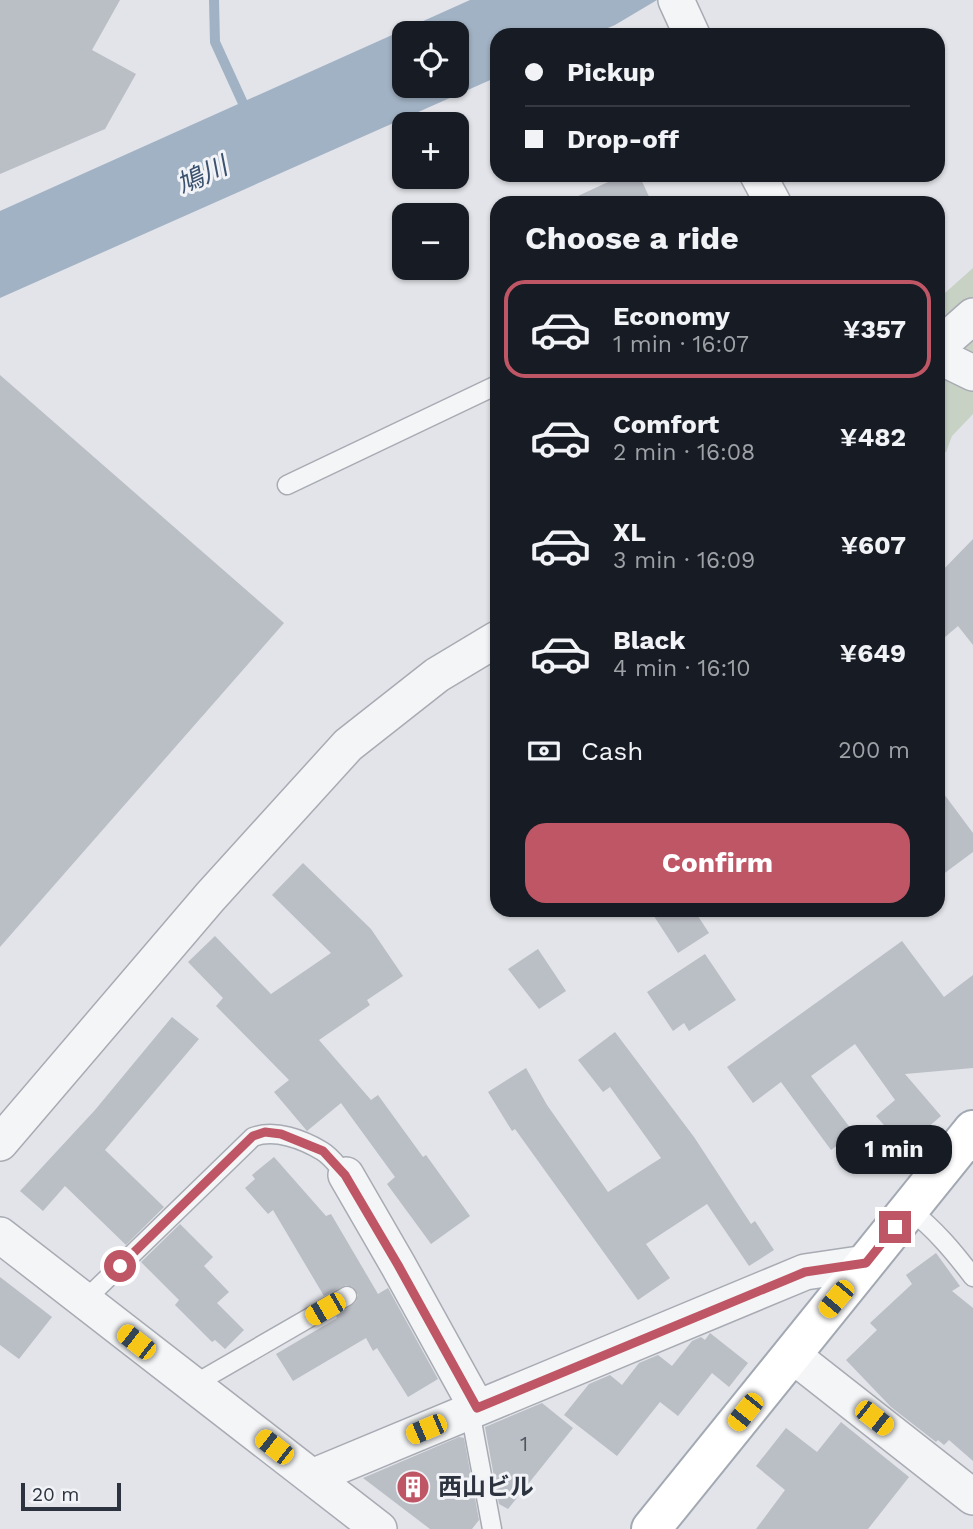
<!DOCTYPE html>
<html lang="en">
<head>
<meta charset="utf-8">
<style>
  body { margin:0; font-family:"Work Sans","Noto Sans JP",sans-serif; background:#242831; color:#f1f3f6; height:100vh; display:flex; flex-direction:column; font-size:26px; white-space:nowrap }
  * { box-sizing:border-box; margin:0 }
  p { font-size:23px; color:#9ea1a6 }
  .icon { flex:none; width:38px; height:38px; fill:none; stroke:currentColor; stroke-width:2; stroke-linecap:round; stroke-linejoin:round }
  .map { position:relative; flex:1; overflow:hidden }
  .panel { position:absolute; left:490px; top:196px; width:455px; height:721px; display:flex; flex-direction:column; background:#171b24; border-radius:21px; box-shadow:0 2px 5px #0004 }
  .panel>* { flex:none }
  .guide { position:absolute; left:490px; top:28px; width:455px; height:154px; border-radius:21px; box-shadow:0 2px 5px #0004; display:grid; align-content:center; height:154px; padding:0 35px; background:#171b24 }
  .tools { position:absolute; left:392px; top:21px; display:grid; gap:14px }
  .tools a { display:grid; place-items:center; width:77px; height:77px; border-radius:14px; background:#171b24; box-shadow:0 2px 5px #0004; font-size:35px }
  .scale { position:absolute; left:21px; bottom:18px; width:100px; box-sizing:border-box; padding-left:7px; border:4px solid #2c333f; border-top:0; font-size:19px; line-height:24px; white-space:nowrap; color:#2c333f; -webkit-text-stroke:5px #f1f3f6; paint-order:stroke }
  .end { position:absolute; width:32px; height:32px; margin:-16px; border:9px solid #bf5665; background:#fff; box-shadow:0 0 0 4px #fff }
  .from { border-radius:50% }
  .bubble { position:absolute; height:49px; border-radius:21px; background:#171b24; box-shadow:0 2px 5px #0004; font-size:23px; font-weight:700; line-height:49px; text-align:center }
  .car { position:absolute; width:21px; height:42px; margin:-21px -10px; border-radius:9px; box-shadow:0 0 5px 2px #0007; background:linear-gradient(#f5c518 24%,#345 0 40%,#f5c518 0 76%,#345 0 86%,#f5c518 0) }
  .guide b { display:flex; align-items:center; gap:24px; height:66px; font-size:26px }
  .guide b+b { border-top:2px solid #363941 }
  .guide i { width:18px; height:18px; background:#f1f3f6 }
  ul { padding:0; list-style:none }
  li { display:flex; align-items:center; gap:21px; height:98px; margin:0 14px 10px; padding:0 21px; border:4px solid transparent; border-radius:21px }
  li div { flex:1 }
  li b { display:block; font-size:26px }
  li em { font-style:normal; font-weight:700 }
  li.active { border-color:#bf5665 }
  li>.icon { width:63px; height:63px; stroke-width:1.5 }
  h2 { padding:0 35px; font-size:32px; line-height:84px }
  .pay { display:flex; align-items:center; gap:18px; height:77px; padding:0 35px; font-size:26px }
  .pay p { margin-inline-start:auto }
  .primary-button { display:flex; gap:14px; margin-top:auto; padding:14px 35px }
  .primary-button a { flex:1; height:80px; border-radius:21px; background:#bf5665; color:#fff; font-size:28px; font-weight:700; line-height:80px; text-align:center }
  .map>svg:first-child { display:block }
  .green { fill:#c7d1c4 }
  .water { fill:#a1b2c4; fill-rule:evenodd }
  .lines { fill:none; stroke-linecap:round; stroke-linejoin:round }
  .stream { stroke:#a1b2c4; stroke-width:10 }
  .building { fill:#babec5 }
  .lane-casing { stroke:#a8abb3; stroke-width:21 }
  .street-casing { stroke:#a8abb3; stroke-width:38 }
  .primary-casing { stroke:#a3a9b3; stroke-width:42 }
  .lane { stroke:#f4f5f7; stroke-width:18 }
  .street { stroke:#f4f5f7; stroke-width:35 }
  .primary { stroke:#fff; stroke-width:38 }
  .route { stroke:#bf5665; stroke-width:9 }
  .labels { text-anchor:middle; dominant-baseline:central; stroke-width:6; stroke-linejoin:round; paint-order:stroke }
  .number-label { font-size:21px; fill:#505660 }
  .poi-label { font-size:24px; font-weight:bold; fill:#2c333f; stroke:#f1f3f6; text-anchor:start }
  .water-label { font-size:26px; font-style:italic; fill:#3b516e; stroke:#f1f3f6 }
</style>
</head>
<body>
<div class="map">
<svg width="973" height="1529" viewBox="0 0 973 1529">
  <rect width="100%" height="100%" fill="#e2e4e9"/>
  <path class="green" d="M973,268V414L952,436L946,452L938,455V294L945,293Z"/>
  <path class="water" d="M470,0H657L615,25L591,35H497V77L0,298V211ZM404,33H457V86H404Z"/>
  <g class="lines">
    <path class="stream" d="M214,0L215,42L247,112"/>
  </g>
  <path class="building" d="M0,0H120L92,50L136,74L105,129L0,174Z
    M623,175H639L652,203H563Z
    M0,375L284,623L0,947Z
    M973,539V645L958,626L938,643V575Z
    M938,786L973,833V852L938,878Z
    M303,863L371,929L403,976L367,1000L370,1005L319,1040L371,1100L378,1095L423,1157L426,1155L470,1216L431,1244L387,1184L395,1177L341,1103L307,1131L274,1092L289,1080L216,1006L223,998L188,962L215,936L271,994L331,953L272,895Z
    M650,910H694L709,933L678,953Z
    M902,941L944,997L973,975V1068L905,1074L941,1116L904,1148L876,1116L895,1100L855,1044L811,1076L854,1133L831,1150L781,1082L753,1103L727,1067Z
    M538,949L566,991L539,1009L508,969Z
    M705,954L736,1000L689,1031L684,1023L673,1031L647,992Z
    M172,1017L199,1039L105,1150L164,1207L126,1245L65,1186L43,1211L20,1191L95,1110Z
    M615,1032L694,1137L751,1224L755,1221L774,1250L749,1266L707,1204L646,1244L670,1278L638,1300L515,1129L512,1131L488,1092L526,1068L547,1105L608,1192L661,1158L610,1087L603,1092L578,1060Z
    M274,1157L326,1216L331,1214L378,1294L388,1288L438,1379L408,1397L377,1348L373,1351L366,1338L293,1381L276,1354L337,1318L336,1316L356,1302L358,1295L353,1287L346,1285L324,1296L273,1210L268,1214L245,1188L255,1179L252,1175Z
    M180,1224L213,1257L204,1266L229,1292L217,1303L244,1330L225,1349L215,1340L212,1342L175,1305L179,1300L141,1262Z
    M936,1253L960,1286L952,1291L973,1308V1461L949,1440L944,1445L938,1440L936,1442L891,1407L846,1360L877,1330L870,1323L912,1284L906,1275Z
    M0,1277L52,1317L19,1359L0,1345Z
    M710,1333L748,1363L729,1387L712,1373L678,1416L660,1402L617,1456L564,1415L589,1384L610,1375L622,1385L639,1363L658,1355L672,1366L692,1341L701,1337L705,1340Z
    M542,1403L573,1428L508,1509L499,1504L485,1427Z
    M841,1422L909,1477L868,1529H756L785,1490L756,1466L786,1428L817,1452Z
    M459,1437L464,1438L479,1520L472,1529H430L363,1478Z"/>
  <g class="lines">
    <defs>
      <path id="lane" d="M287,485L497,385
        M909,1209C935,1229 954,1252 973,1277
        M84,1301L253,1137C275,1129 302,1139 322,1151C332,1157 338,1167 346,1175
        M193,1385L347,1296
        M470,1411L492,1529"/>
      <path id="street" d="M676,0L692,35
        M758,175L773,203
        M938,347L973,316
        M938,356L973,373
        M0,1143L210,897L348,745L437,675L497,639
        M346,1175L398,1265L477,1408
        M0,1235L379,1529
        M791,1354L973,1497
        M312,1477L805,1272L866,1263"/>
      <path id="primary" d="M651,1529L973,1130"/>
    </defs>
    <use href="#lane" class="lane-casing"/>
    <use href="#street" class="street-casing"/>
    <use href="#primary" class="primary-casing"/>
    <use href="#lane" class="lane"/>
    <use href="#street" class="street"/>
    <use href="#primary" class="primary"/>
  </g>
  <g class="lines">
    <path class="route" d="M120,1266L253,1136L265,1132L281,1134L323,1151L345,1175L398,1265L477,1408L805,1272L866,1263L895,1227"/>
  </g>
  <defs>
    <symbol id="building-disc" viewBox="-11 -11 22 22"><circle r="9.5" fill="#bf5665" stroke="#f1f3f6"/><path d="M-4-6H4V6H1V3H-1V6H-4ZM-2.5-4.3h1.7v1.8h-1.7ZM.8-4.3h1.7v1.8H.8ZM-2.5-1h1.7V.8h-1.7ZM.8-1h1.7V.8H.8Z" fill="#fff"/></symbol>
  </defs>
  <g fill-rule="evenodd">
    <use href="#building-disc" x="394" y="1468" width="38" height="38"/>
  </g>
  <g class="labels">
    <g class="number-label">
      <text x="524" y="1443">1</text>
    </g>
    <g class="poi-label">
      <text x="438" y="1487">西山ビル</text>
    </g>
    <g class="water-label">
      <text transform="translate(202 175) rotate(-25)">鳩川</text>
    </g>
  </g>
</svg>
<div class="tools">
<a><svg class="icon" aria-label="locate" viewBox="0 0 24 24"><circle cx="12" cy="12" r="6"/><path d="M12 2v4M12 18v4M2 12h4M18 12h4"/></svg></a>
<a>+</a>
<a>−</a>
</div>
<div class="scale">20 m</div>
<i class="end from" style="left:120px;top:1266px"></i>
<i class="end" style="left:895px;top:1227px"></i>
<div class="bubble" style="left:836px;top:1125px;width:116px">1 min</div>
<i class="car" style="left:836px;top:1299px;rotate:220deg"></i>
<i class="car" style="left:325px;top:1309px;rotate:240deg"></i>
<i class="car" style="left:136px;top:1342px;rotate:308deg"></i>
<i class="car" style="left:745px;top:1412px;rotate:219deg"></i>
<i class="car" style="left:874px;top:1418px;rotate:128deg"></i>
<i class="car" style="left:426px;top:1429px;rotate:247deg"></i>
<i class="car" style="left:274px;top:1447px;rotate:308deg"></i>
<div class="guide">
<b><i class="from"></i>Pickup</b>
<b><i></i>Drop-off</b>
</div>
<section class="panel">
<h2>Choose a ride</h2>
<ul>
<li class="active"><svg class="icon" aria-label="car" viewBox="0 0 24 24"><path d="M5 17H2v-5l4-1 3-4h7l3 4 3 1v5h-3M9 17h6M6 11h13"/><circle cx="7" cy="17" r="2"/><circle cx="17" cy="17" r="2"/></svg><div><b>Economy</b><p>1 min · 16:07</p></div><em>¥357</em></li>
<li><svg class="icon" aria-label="car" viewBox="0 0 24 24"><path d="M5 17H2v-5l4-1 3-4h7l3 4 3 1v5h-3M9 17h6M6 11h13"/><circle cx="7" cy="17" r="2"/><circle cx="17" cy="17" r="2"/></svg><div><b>Comfort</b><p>2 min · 16:08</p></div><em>¥482</em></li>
<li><svg class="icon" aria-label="car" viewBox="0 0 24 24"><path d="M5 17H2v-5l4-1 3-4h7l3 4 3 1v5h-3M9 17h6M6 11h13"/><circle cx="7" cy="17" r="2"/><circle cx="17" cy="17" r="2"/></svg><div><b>XL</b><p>3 min · 16:09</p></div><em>¥607</em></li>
<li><svg class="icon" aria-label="car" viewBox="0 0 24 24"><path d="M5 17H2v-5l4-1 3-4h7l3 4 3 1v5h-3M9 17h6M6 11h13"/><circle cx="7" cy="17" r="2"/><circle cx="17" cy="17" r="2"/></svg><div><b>Black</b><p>4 min · 16:10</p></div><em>¥649</em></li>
</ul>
<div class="pay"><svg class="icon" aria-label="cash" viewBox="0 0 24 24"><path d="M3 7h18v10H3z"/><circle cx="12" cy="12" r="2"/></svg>Cash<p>200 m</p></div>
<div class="primary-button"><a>Confirm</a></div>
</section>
</div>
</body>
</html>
